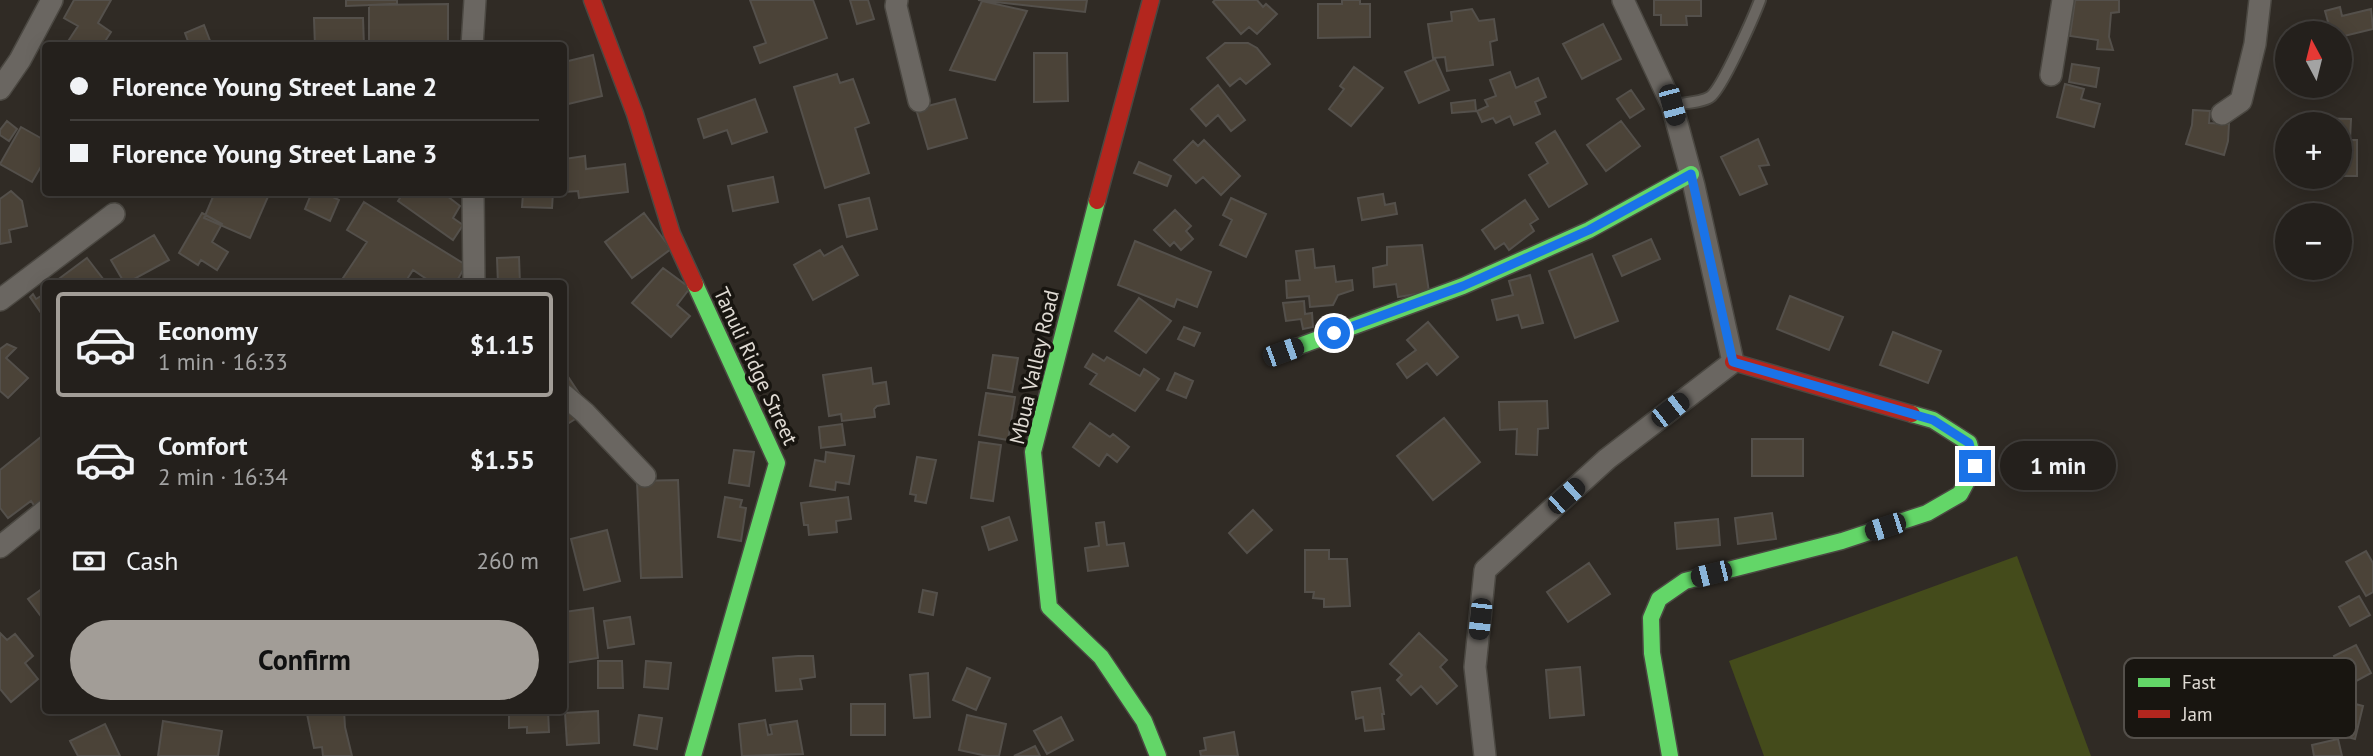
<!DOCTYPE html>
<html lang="en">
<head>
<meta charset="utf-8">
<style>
  body { margin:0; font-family:"PT Sans",sans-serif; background:#2c2825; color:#f1f3f6; height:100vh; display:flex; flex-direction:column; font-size:26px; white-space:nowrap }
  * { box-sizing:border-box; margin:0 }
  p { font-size:23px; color:#a3a3a3 }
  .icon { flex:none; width:38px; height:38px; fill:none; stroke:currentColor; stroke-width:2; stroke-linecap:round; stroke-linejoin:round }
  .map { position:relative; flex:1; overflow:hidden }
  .side { position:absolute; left:42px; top:280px; width:525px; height:434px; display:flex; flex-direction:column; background:#24201c; border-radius:7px; box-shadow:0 4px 18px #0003,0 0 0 2px #413e3b }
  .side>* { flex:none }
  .guide { position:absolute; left:42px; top:42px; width:525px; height:154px; border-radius:7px; box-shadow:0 4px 18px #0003,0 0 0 2px #413e3b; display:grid; align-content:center; height:154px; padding:0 28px; background:#24201c }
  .needle { width:46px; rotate:353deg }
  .controls { position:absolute; left:2275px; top:21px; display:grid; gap:14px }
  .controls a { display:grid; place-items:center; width:77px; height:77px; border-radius:50%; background:#24201c; box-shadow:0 4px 18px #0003,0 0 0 2px #413e3b; font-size:35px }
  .end { position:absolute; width:32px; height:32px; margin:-16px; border:9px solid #1a73e8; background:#fff; box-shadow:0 0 0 4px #fff }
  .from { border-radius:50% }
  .bubble { position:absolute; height:49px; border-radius:24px; background:#24201c; box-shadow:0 4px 18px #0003,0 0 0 2px #413e3b; font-size:23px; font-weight:800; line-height:49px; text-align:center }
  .car { position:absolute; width:21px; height:42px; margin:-21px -10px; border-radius:9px; box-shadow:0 0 5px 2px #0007; background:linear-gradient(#222 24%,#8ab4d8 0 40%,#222 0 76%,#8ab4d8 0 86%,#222 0) }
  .guide b { display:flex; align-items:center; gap:24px; height:66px; font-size:26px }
  .guide b+b { border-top:2px solid #413e3b }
  .guide i { width:18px; height:18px; background:#f1f3f6 }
  ul { padding:12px 0 0; list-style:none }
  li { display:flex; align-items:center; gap:21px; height:105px; margin:0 14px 10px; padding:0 14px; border:4px solid transparent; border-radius:7px }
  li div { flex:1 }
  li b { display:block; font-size:26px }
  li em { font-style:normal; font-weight:800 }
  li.selected { border-color:#a29d97 }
  li>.icon { width:63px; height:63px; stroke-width:1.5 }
  .pay { display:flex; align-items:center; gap:18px; height:77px; padding:0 28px; font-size:26px }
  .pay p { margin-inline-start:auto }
  .primary-button { display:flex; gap:14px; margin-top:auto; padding:14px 28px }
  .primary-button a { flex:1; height:80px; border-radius:42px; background:#a29d97; color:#111; font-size:28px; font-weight:800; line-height:80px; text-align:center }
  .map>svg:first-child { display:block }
  .green { fill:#444b1b }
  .building { fill:#4b4338; stroke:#54504b; stroke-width:2 }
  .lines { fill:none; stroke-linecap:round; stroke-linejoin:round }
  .lane-casing { stroke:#4b4842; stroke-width:14 }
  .street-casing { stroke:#4b4842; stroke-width:24 }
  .fast-casing { stroke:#4b4842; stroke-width:19 }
  .jam-casing { stroke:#4b4842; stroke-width:19 }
  .lane { stroke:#6a6661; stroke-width:10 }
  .street { stroke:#6a6661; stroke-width:21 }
  .fast { stroke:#63d668; stroke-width:16 }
  .jam { stroke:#b3261e; stroke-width:16 }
  .route { stroke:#1a73e8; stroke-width:9 }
  .labels { text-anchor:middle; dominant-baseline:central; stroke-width:7; stroke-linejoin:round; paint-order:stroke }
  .street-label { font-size:21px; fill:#e0dbd4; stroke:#181510 }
  .key { fill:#181510; stroke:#54504b; stroke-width:2 }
  .key-label { font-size:19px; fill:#e0dbd4 }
</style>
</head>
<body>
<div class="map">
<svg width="2373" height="756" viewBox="0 0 2373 756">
  <rect width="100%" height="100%" fill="#302b25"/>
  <path class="green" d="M2017,556L2091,756H1764L1729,661Z"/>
  <path class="building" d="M74,0H111L98,23L111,32L102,46H65L78,26L64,18Z
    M346,0H397V4L346,6Z
    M750,0H813L827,38L760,63L754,47L766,43Z
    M850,0H868L874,19L857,24Z
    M978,0H1087L1085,12Z
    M1215,0H1257L1263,7L1266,4L1277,14L1257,34L1249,27L1241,34L1213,2Z
    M1342,0H1360V4H1370V37L1318,38V4H1342Z
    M1654,0H1701V16H1686L1687,25H1661V15H1654Z
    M2075,0H2119V12L2111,13L2109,37L2113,50L2097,49L2098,40L2070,36Z
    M982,1L1027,11L995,80L950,70Z
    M448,4V46H369V5Z
    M2340,7L2342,16L2371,9L2373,29L2340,37V33H2331L2325,11Z
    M1472,9L1479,21L1494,19L1497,40L1490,42L1493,65L1447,71L1445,57L1433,58L1428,24L1452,21L1451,12Z
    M314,18H363L364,46H315Z
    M1603,24L1621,59L1582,79L1563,44Z
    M204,25L212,46H187L189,44L185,33Z
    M1225,43H1248L1257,48L1270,64L1246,84L1240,78L1230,86L1207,58Z
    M1034,53H1067L1068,101L1034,102Z
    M593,55L602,96L564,105V62Z
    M1435,59L1449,90L1419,103L1405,72Z
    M2072,64L2099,68L2096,87L2069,82Z
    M1354,67L1383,88L1351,126L1329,109L1344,89L1340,86Z
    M1510,72L1516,88L1538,78L1546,97L1535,102L1540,114L1514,125L1510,116L1496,123L1493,118L1482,122L1477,111L1488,106L1485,100L1496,96L1490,80Z
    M837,74L840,83L853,79L869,123L855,128L869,173L825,188L794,87Z
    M2065,84L2084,89L2081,99L2100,104L2094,127L2057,117Z
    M1218,85L1245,120L1231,131L1218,115L1206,126L1191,109Z
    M1631,90L1644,109L1630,118L1617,99Z
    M755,99L767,132L732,144L727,130L704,138L698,119Z
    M955,99L967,138L928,149L916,109Z
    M1475,100L1476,111L1452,113L1451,103Z
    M2193,110L2210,111L2209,123L2229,124L2228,141L2224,155L2186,144L2192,125Z
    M2310,118L2351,119L2350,140H2357V176H2340V124H2310Z
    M7,121L17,129L9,141L0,135V130Z
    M1621,121L1640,146L1606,171L1587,145Z
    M21,127L46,141V158L32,182L0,164Z
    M1555,131L1587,184L1549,207L1529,175L1548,163L1536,143Z
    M1758,139L1769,165L1759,166L1767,184L1740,195L1721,157Z
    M1204,140L1240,176L1221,195L1203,177L1196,183L1174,160L1193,141L1198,146Z
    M585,156L586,169L625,164L628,192L579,198L578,191L564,192V159Z
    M1139,162L1171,176L1167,186L1134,173Z
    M773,177L778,202L733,211L728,186Z
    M11,191L22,201L27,226L9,230L11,242L0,244V199Z
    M215,192H270L250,238L204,218Z
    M312,192H323L339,200L330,221L305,209Z
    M404,192H442L460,206L453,218L463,225L453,240L398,201Z
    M553,192L552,208L522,207L523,194L508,193Z
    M1383,194L1385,205L1395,203L1397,214L1362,220L1358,198Z
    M869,198L877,229L847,237L839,205Z
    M1231,198L1266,214L1246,257L1220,245L1232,220L1223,215Z
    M1525,200L1538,219L1530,224L1534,231L1509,250L1504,243L1495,249L1482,230Z
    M364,202L466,265L455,284H434L413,270L404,284H339L367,242L347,230Z
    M1175,210L1191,226L1186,231L1193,239L1181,250L1174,242L1170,246L1154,230Z
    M202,213L222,224L212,242L228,252L217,270L201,260L198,265L179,253Z
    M644,213L671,249L632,278L605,242Z
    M154,235L169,260L125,284L111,260Z
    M1651,239L1660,259L1622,276L1613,256Z
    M1135,241L1211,272L1197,307L1177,299L1174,307L1118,285Z
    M1422,245L1429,292L1398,297L1396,284L1374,287L1373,268L1387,265V247Z
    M842,246L858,275L813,300L794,265L820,250L824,256Z
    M1313,249L1315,268L1334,266L1336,282L1352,280L1353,290L1338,295L1333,305L1310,307L1309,296L1287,298L1286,281L1300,280L1296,251Z
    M1592,254L1618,321L1575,338L1549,271Z
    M519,257L520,284H498L497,258Z
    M87,258L107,284H52Z
    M663,268L690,288L677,305L690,316L671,337L632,303Z
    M1530,275L1543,323L1522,328L1518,315L1497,320L1492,300L1513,295L1509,281Z
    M46,293V320L30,297L33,294L36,299Z
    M1790,296L1843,317L1829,350L1777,329Z
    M1139,298L1171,321L1146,353L1115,331Z
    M1304,301L1305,314L1312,313L1313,327L1303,329L1301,319L1286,321L1283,303Z
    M1428,322L1458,357L1437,375L1427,363L1407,378L1397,364L1416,350L1407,340Z
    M1184,327L1200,333L1194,346L1178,339Z
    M1893,332L1941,351L1928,383L1880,365Z
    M7,344L16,348L6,358L28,378L8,398L0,391V349Z
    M1093,354L1104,361L1107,357L1140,376L1144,369L1159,379L1135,411L1090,384L1097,374L1085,367Z
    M993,355L1018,358L1012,392L988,388Z
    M871,368L873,384L886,382L889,404L877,406L874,409L875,417L842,421L841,414L829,416L823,375Z
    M565,372L590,410L564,426V373Z
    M1175,373L1193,381L1186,398L1167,390Z
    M986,393L1015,397L1008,440L979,435Z
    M1547,401L1548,428L1538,429L1537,455L1516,454L1517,429L1500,430L1499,402Z
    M1444,418L1480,462L1433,500L1397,456Z
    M1090,423L1110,437L1113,434L1129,447L1117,462L1107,454L1099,466L1073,447Z
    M842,424L845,445L821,448L819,427Z
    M41,437L46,443V501L36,508L31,501L8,518L0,508V470Z
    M1752,439H1803V476H1752Z
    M979,442L1001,445L993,501L971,498Z
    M734,450L754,452L749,486L729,483Z
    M826,452L854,456L849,484L836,482L835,490L810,486L815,460L825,462Z
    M917,457L936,460L926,503L915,501L916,495L910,494Z
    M678,480L682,577L641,578L637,481Z
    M725,497L742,500L740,507L746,508L741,541L718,537Z
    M848,497L851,519L836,521L837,532L809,535L808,525H804L801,503Z
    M1253,510L1272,530L1247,553L1229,533Z
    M1772,513L1776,539L1738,544L1735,518Z
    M1009,517L1017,540L989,550L982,527Z
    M1718,519L1720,545L1677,549L1675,523Z
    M1104,522L1107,545L1124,543L1128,566L1088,571L1085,548L1099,546L1096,523Z
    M607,530L620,581L584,590L571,539Z
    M1305,550H1329V559H1347L1350,606L1324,607V599L1313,598L1314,592H1305Z
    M2366,551L2373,563V592L2366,596L2346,562Z
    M1589,563L1610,594L1568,622L1547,592Z
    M46,586V623L28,599Z
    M923,590L937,593L933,615L919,612Z
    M2359,596L2370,615L2350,626L2339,607Z
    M593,608L598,658L564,663V612Z
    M630,617L634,644L608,648L604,621Z
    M0,633L7,640L15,634L33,656L25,663L38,679L11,702L0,689Z
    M1419,633L1447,660L1440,667L1457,686L1437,704L1421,686L1411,695L1397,680L1402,675L1390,664Z
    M2356,645L2371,673L2349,685L2334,656Z
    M798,656H813L815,677L800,679L802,689L776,691L773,658Z
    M598,661H622L623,688H598Z
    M646,661L671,663L668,689L644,687Z
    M1580,667L1584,715L1550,718L1546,670Z
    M967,668L990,678L976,710L953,700Z
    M928,673L930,717L914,718L910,675Z
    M1380,688L1384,714H1382L1384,729L1365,731L1363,717L1356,719L1352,692Z
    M2340,700L2363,706L2355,739L2340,735L2343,727L2334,725Z
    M851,704H885V735H851Z
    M344,710L345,727L352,756H323L322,747L314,748L307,714Z
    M509,710H548L549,732L527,733V727L509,728Z
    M598,711L599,743L567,745L565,713Z
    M639,715L662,718L657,749L634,745Z
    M967,715L1006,724L999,756H987L959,750Z
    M1061,717L1073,740L1047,754L1034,731Z
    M765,720L768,735L772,734L770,725L797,721L803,754L742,756L739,724Z
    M163,721L222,731L218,756H158Z
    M105,724L120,756H78L70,741Z
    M1234,732L1238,756H1201L1200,751L1206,750L1204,738Z
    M2338,739L2342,756H2314L2312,745Z
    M1035,746L1040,756H1014Z"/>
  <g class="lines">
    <defs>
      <path id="lane" d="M1672,105C1683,103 1701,103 1710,97C1722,89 1754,16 1760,0"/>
      <path id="street" d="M897,0L896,6L919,101
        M472,46L475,0
        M2051,75L2063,0
        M0,89L20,60L52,0
        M2222,114L2241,101L2255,44L2260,0
        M473,192L474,284
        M0,300L114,214
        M564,395L585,413L645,476
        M0,547L46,510
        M1485,756L1475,667L1485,570L1607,459L1733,362L1694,186L1672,105L1623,0"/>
      <path id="fast" d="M1097,201L1033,452L1049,607L1101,657L1144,721L1158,756
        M1283,352L1463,286L1589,230L1691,174
        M693,756L777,463L695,284
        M1670,756L1652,653L1651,618L1659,599L1685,581L1842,541L1927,513L1960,494L1975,466L1969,443L1933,420L1912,414"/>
      <path id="jam" d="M592,0L635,114L672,234L695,284
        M1097,201L1151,0
        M1733,362L1912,414"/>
    </defs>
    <use href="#lane" class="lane-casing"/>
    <use href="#street" class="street-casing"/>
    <use href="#fast" class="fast-casing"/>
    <use href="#jam" class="jam-casing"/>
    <use href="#lane" class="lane"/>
    <use href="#street" class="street"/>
    <use href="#fast" class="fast"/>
    <use href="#jam" class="jam"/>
  </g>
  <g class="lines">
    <path class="route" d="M1334,333L1463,286L1589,230L1691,174L1733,362L1933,420L1969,443L1975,466"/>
  </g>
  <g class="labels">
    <g class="street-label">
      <text transform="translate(756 366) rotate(65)">Tanuli Ridge Street</text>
      <text transform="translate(1034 367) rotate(-77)">Mbua Valley Road</text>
    </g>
  </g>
  <rect x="2124" y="658" width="232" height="80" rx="10" class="key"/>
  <rect x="2138" y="678" width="32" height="9" fill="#63d668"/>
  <rect x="2138" y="710" width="32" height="8" fill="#b3261e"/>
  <g class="key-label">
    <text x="2182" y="689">Fast</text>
    <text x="2182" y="721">Jam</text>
  </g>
</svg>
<div class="controls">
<a><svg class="needle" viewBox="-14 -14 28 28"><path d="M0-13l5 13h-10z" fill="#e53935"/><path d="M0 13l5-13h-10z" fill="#a3a3a3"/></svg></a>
<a>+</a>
<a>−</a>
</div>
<i class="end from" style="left:1334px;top:333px"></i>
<i class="end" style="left:1975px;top:466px"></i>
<div class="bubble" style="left:2000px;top:441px;width:116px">1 min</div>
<i class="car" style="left:1672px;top:105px;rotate:165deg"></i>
<i class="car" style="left:1283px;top:352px;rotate:70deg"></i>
<i class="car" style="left:1670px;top:410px;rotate:52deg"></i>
<i class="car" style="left:1566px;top:496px;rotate:48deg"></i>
<i class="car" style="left:1885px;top:527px;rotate:252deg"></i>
<i class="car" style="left:1711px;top:574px;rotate:256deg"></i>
<i class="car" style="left:1480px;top:619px;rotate:186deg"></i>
<div class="guide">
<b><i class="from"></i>Florence Young Street Lane 2</b>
<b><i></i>Florence Young Street Lane 3</b>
</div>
<section class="side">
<ul>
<li class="selected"><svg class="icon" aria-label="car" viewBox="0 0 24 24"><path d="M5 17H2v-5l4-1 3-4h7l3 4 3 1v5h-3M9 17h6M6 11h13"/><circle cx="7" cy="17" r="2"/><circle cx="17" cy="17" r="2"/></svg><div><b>Economy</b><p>1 min · 16:33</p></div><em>$1.15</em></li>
<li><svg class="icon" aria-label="car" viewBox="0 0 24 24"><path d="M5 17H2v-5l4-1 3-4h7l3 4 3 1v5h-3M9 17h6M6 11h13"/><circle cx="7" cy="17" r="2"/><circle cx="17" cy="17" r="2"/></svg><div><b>Comfort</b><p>2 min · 16:34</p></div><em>$1.55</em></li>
</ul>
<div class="pay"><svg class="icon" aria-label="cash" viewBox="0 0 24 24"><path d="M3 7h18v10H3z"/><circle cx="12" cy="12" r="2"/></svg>Cash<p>260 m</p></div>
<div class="primary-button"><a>Confirm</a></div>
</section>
</div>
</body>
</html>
